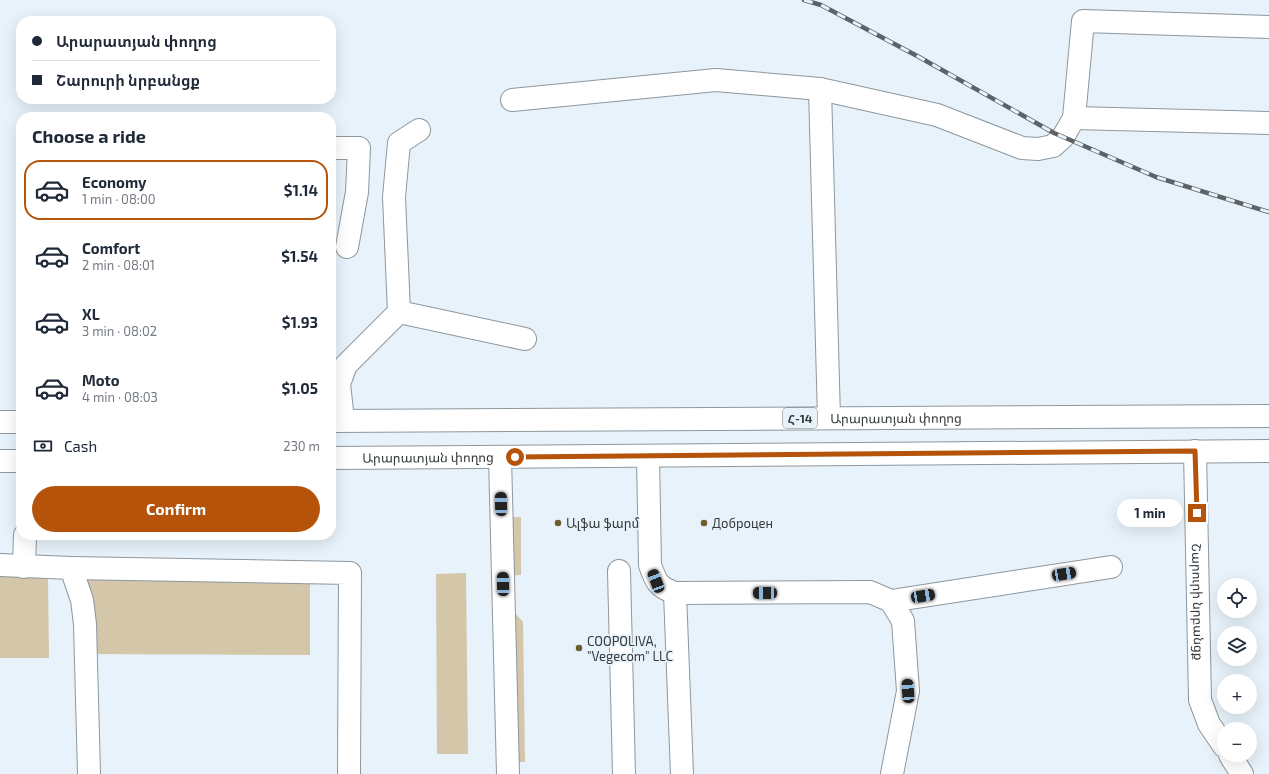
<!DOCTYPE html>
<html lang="en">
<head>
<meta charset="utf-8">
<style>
  body { margin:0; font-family:"Exo 2","Noto Sans Armenian",sans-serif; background:#f6f6f7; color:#1f2937; height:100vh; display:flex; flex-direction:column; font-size:15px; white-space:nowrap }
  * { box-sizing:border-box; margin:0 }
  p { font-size:13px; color:#747a83 }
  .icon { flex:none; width:22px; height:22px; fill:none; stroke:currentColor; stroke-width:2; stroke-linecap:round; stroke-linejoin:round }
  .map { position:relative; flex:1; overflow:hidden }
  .details { position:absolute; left:16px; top:112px; width:320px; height:428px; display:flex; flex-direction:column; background:#fff; border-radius:16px; box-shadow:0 4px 16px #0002 }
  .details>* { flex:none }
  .top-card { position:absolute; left:16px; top:16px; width:320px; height:88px; border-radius:16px; box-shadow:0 4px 16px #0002; display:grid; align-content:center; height:88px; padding:0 16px; background:#fff }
  .buttons { position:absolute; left:1217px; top:578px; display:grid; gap:8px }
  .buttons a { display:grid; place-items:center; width:40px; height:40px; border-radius:50%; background:#fff; box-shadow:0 4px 16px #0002; font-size:20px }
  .end { position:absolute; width:18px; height:18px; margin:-9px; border:5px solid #b45309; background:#fff; box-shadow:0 0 0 2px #fff }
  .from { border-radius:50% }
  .bubble { position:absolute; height:28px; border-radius:14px; background:#fff; box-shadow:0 4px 16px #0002; font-size:13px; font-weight:700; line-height:28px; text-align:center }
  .car { position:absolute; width:12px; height:24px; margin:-12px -6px; border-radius:5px; box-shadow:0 0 3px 1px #0007; background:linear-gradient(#222 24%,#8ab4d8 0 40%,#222 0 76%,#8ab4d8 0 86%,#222 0) }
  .top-card b { display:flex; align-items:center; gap:14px; height:38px; font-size:15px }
  .top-card b+b { border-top:1px solid #e0e1e3 }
  .top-card i { width:10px; height:10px; background:#1f2937 }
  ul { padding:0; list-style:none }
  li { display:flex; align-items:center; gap:12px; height:60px; margin:0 8px 6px; padding:0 8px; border:2px solid transparent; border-radius:16px }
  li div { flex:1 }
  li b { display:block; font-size:15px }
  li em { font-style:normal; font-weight:700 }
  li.on { border-color:#b45309 }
  li>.icon { width:36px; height:36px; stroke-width:1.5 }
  h2 { padding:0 16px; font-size:18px; line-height:48px }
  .pay { display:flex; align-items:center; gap:10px; height:44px; padding:0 16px; font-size:15px }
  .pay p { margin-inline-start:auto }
  .button { display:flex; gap:8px; margin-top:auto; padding:8px 16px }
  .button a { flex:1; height:46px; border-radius:24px; background:#b45309; color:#fff; font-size:16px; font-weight:700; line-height:46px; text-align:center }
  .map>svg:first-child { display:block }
  .green { fill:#d3c6a9 }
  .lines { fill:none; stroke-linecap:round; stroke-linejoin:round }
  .minor-casing { stroke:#8d979e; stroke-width:24 }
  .major-casing { stroke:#8d979e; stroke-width:24 }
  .minor { stroke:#fff; stroke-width:22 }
  .major { stroke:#fff; stroke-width:22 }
  .rail-casing { stroke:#5c6266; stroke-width:4.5 }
  .rail { stroke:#e7f2fa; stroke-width:3; stroke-dasharray:9; stroke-linecap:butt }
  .route { stroke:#b45309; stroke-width:5 }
  .poi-dot { fill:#705b2a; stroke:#e7f2fa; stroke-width:1.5 }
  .labels { text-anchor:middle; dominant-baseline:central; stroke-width:3.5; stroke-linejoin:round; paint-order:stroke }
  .shield { fill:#e7f2fa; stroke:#6a7176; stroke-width:1 }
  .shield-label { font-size:12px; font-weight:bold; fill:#353a3d }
  .street-label { font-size:13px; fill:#353a3d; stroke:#e7f2fa }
  .poi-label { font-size:13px; fill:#353a3d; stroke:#e7f2fa; text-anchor:start }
</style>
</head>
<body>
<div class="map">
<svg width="1269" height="774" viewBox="0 0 1269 774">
  <rect width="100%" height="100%" fill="#e7f2fa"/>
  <path class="green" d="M495,517H521V575L495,576Z
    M79,573H310V655L78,654Z
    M466,573L468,754H437L436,574Z
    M0,577H48L49,658H0Z
    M509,612L515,613L523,622L525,762H497Z"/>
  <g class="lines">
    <defs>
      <g id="minor">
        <path d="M820,89L829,418"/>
        <path d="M512,100L716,80L820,89L937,115L1022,148L1038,149L1053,146L1063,137L1074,118L1083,21L1269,27"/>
        <path d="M1074,118L1269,123"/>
        <path d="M331,148H359L357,192L347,247"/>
        <path d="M399,312L525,339"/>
        <path d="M343,420L339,384L346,365L399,312L394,197L399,143L419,130"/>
        <path id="s1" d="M1195,451L1200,700L1209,724L1224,746"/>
        <path d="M648,456L650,565C656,582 658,587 675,593L870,592L891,601L903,621L908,691L892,774"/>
        <path d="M500,457L508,774"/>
        <path d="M0,565L71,568L82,600L85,624L89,774"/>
        <path d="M24,567L25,535"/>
        <path d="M71,568L350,573L349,774"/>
        <path d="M619,571L624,774"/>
        <path d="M675,593L682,774"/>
        <path d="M891,601L1111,567"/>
        <path d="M1230,755L1242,774"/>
      </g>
      <g id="major">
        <path id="s2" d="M331,421L1269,416"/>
        <path d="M0,422H21"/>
        <path id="s3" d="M331,458L1269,451"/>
        <path d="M0,461H21"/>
      </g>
    </defs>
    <use href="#minor" class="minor-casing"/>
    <use href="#major" class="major-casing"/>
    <use href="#minor" class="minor"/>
    <use href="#major" class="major"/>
    <defs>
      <path id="rail" d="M804,0L821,5L919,57L1054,133L1156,177L1269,212"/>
    </defs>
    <use href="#rail" class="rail-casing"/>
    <use href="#rail" class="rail"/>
  </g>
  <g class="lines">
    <path class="route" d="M515,457L1195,451L1197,513"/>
  </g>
  <g class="poi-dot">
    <circle cx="558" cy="523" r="4"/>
    <circle cx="704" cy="523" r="4"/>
    <circle cx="579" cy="648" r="4"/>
  </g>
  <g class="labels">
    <rect class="shield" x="783" y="408" width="34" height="20" rx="3"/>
    <g class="shield-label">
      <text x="800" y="418">Հ-14</text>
    </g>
    <g class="street-label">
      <text stroke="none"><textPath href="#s2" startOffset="565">Արարատյան փողոց</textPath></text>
      <text stroke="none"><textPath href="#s3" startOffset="97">Արարատյան փողոց</textPath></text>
      <text stroke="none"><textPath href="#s1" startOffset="151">Շարուրի նրբանցք</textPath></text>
    </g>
    <g class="poi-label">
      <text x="566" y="523">Ալֆա ֆարմ</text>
      <text x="712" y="523">Доброцен</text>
      <text x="587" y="641">COOPOLIVA,<tspan x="587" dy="15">"Vegecom" LLC</tspan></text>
    </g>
  </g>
</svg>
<div class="buttons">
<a><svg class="icon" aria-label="locate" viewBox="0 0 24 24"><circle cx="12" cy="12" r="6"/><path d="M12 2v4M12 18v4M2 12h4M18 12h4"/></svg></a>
<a><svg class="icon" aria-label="layers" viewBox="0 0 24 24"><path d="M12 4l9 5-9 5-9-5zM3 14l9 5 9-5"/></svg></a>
<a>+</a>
<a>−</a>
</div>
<i class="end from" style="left:515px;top:457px"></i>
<i class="end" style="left:1197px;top:513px"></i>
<div class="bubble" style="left:1117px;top:499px;width:66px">1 min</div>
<i class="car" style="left:501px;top:504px;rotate:359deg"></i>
<i class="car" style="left:1064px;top:574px;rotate:81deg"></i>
<i class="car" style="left:656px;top:581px;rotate:339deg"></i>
<i class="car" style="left:503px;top:584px;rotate:359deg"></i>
<i class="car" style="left:765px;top:593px;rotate:270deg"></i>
<i class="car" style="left:923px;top:596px;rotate:81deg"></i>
<i class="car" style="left:908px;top:691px;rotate:356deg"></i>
<div class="top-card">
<b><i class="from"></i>Արարատյան փողոց</b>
<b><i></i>Շարուրի նրբանցք</b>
</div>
<section class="details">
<h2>Choose a ride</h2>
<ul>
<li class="on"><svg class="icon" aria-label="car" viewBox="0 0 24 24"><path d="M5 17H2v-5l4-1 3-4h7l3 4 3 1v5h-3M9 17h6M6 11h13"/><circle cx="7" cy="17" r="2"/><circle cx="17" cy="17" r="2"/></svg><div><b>Economy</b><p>1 min · 08:00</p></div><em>$1.14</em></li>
<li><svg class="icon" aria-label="car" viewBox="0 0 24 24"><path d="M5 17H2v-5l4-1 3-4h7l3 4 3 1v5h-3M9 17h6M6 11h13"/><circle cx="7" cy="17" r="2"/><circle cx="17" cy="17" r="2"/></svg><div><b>Comfort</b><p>2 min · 08:01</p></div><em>$1.54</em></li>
<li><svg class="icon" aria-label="car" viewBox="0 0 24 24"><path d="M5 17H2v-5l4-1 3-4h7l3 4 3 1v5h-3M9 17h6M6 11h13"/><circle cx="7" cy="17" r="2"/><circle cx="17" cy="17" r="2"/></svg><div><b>XL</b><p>3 min · 08:02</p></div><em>$1.93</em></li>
<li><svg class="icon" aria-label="car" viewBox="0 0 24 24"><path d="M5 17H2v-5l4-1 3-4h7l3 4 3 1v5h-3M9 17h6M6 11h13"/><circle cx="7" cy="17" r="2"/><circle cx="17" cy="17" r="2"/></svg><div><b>Moto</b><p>4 min · 08:03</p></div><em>$1.05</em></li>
</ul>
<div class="pay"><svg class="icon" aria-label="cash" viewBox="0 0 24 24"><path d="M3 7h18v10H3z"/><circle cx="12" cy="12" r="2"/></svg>Cash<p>230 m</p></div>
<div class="button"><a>Confirm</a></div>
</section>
</div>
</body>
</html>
